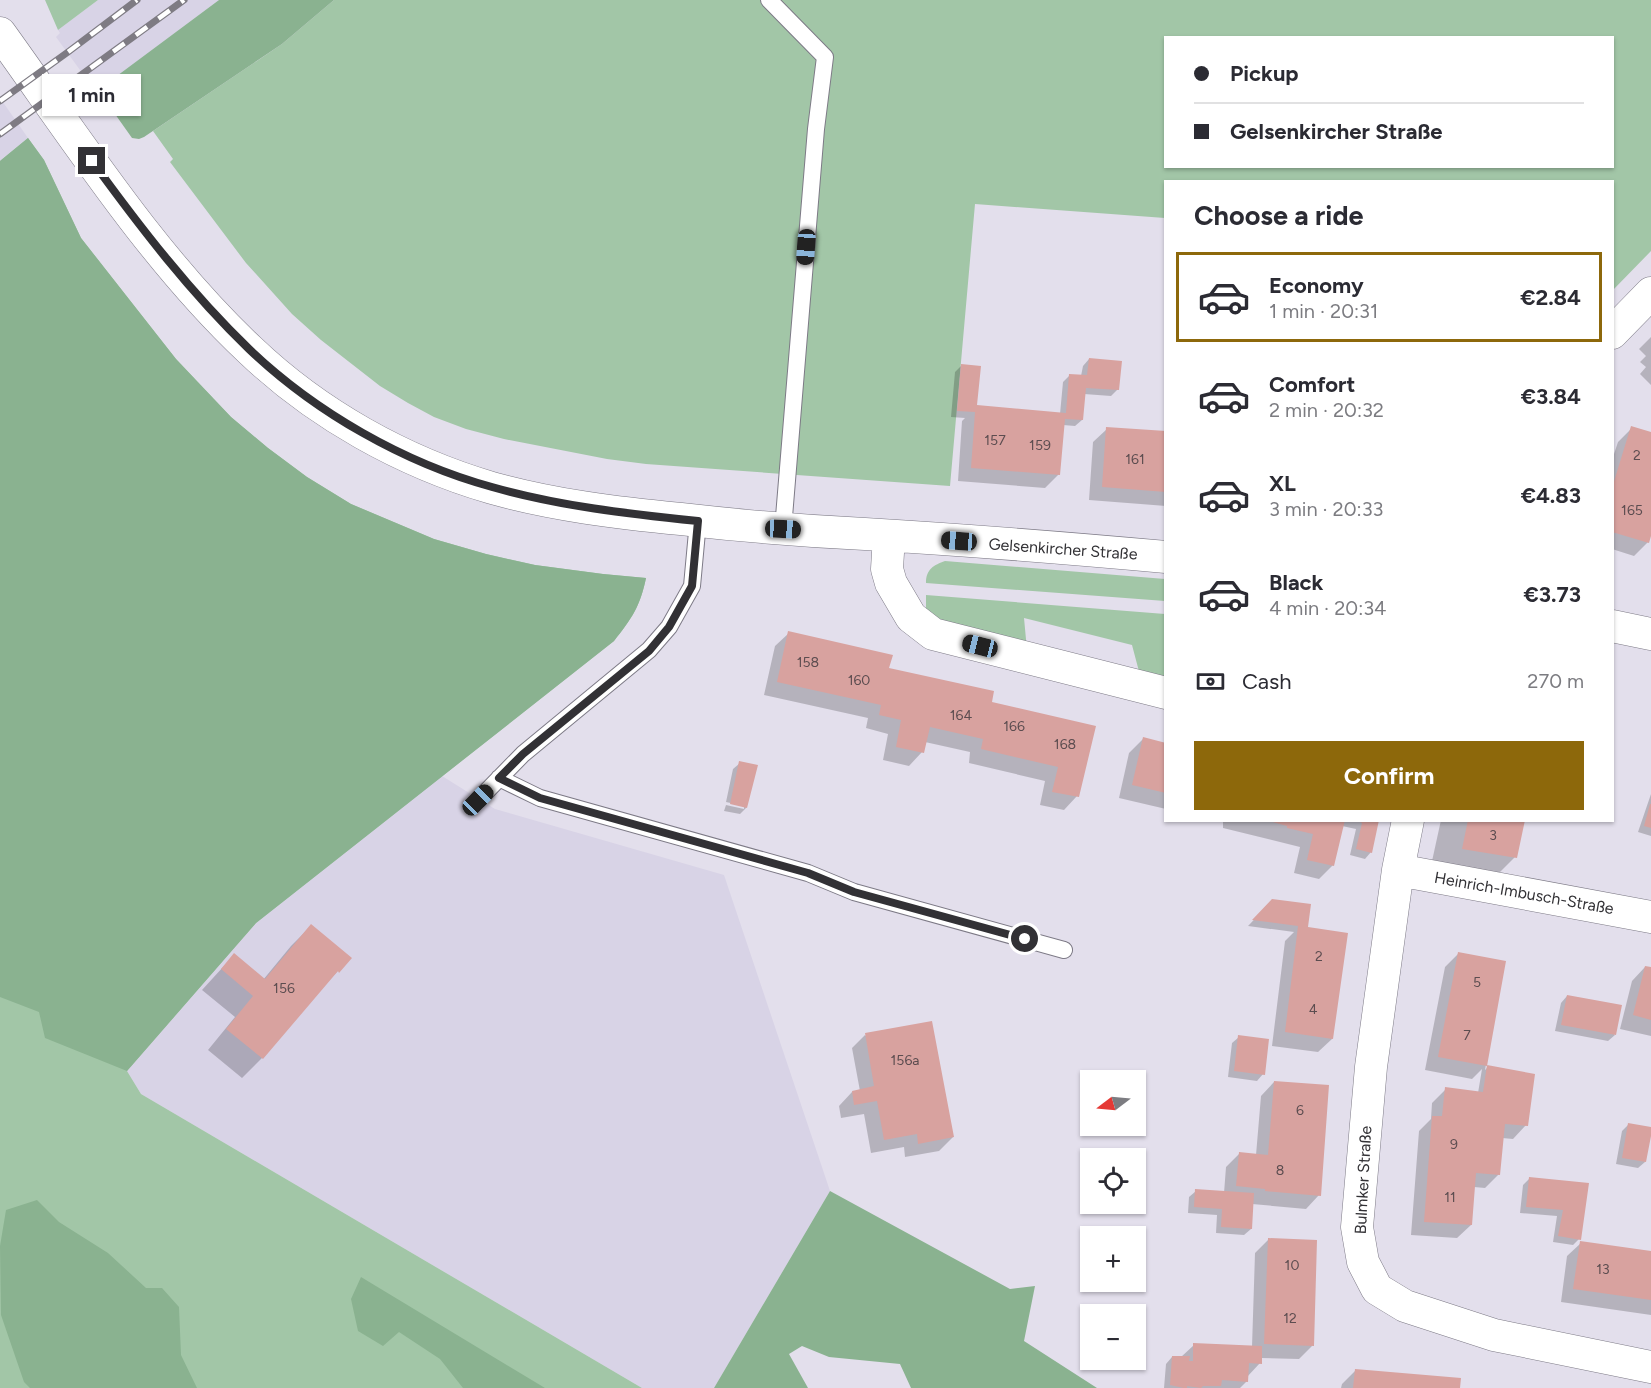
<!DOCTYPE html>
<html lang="en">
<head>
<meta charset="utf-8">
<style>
  body { margin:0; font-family:Figtree,sans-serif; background:#f2f2f3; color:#2b2b33; height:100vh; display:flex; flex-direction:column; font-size:22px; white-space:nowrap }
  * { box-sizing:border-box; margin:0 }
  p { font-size:20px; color:#7c7c81 }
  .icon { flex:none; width:33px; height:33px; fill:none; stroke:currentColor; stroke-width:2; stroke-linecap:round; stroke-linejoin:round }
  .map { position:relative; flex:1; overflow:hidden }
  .sheet { position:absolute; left:1164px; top:180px; width:450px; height:642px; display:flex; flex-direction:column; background:#fff; border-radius:0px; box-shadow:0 2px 4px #0004 }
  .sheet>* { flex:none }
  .guide { position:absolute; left:1164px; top:36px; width:450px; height:132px; border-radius:0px; box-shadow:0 2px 4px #0004; display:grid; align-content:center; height:132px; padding:0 30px; background:#fff }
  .needle { width:39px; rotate:254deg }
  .buttons { position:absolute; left:1080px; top:1070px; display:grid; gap:12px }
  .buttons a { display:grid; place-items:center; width:66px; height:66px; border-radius:0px; background:#fff; box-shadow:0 2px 4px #0004; font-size:30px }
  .end { position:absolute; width:27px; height:27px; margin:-14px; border:8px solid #323135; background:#fff; box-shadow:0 0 0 3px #fff }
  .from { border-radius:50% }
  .bubble { position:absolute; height:42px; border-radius:0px; background:#fff; box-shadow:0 2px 4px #0004; font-size:20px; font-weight:700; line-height:42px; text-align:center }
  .car { position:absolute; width:18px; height:36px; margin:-18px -9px; border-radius:8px; box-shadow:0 0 4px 2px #0007; background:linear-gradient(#222 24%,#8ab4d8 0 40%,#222 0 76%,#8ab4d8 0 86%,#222 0) }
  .guide b { display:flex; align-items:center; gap:21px; height:57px; font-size:22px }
  .guide b+b { border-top:2px solid #e1e1e2 }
  .guide i { width:15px; height:15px; background:#2b2b33 }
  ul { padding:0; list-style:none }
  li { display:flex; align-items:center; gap:18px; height:90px; margin:0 12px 9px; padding:0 18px; border:3px solid transparent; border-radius:0px }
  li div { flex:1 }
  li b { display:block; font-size:22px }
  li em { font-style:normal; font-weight:700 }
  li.current { border-color:#8d680b }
  li>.icon { width:54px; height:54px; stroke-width:1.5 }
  h2 { padding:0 30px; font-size:27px; line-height:72px }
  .pay { display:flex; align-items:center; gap:15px; height:66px; padding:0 30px; font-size:22px }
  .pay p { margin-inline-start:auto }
  .button { display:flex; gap:12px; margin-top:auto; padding:12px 30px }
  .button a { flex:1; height:69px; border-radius:0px; background:#8d680b; color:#fff; font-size:24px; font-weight:700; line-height:69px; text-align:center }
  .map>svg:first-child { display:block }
  .built { fill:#d8d3e6 }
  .green { fill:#a2c6a7; fill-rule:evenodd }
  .forest { fill:#8ab290 }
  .shadow { fill:#0003 }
  .building { fill:#d8a29f }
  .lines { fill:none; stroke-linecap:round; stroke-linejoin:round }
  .service-casing { stroke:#7d7a86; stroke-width:18 }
  .minor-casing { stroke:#7d7a86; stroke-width:33 }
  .service { stroke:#fff; stroke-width:16 }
  .minor { stroke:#fff; stroke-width:32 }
  .rail-casing { stroke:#7e7b83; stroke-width:7 }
  .rail { stroke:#fff; stroke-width:4.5; stroke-dasharray:14; stroke-linecap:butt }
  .route { stroke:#323135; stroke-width:8 }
  .labels { text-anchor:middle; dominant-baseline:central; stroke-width:5; stroke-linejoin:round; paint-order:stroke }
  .number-label { font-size:14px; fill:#5c4d50 }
  .street-label { font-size:16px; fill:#323135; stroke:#fff }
</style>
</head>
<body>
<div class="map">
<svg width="1651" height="1388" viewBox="0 0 1651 1388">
  <rect width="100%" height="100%" fill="#e3dfec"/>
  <path class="built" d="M98,0H219L96,92L56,37L60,33L58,30Z
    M0,98L28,138L0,161Z
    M442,776L495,809L724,875L830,1191L714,1388H642L141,1094L127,1071L256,923Z"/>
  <path class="green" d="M45,0H98L58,30Z
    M334,0H1651V251L1613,290L1612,182H1166L1165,218L975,204L950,486L646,464L607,459L504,439L466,429L434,417L408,403L380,386L321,340L292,314L246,263L170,162L173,159L153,131L282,44ZM1166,38H1612V166H1166Z
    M28,138L44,160L81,238L176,359L231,417L268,448L307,477L351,504L434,539L486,554L535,565L603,574L646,578C640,607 632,618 614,641L256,923L127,1071L141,1094L642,1388H0V161Z
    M945,561L1165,579V601L926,583C926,569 934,565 945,561Z
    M926,595L1165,614V685L1141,679L1132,645L1024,618L1027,650L941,628L926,610Z"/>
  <path class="forest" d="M219,0H334L282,44L144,137L139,139L132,138L98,90Z
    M28,138L44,160L81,238L176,359L231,417L268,448L307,477L351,504L434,539L486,554L535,565L603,574L646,578C640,607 632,618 614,641L256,923L127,1071L45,1038L39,1012L0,997V161Z
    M830,1191L1010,1289L1035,1286L1024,1341L1097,1388H911L900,1364L829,1357L802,1346L789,1354L808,1388H714Z
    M37,1200L59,1222L108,1253L146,1288H162L179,1307L181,1355L197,1388H30L24,1382L1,1315L0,1246L6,1210Z
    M361,1277L545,1388H463L440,1359L399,1332L383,1346L358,1331L351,1299Z"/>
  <path class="shadow" d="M1651,337V385L1640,374L1646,367L1640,362L1646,356L1639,349Z
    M1089,359L1118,389L1111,396L1084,394L1082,420L1075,426L1063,425L1059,474L1045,488L958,481L962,421L965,418L951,417L955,372L961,366L974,407L1060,414L1063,382L1070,375L1081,376L1083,366Z
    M1632,428L1651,434V531L1648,542L1634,556L1612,549V460L1618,442Z
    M1107,429L1166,433V506L1089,500L1093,442Z
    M789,633L888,669L990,703L1094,727L1077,796L1064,810L1040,805L1045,781L969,763L970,752L925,742L922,752L909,766L883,760L888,734L866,728L868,718L764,695L775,646Z
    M1143,739L1166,744V809L1119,798L1129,753Z
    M740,763L746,808L740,814L724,811L726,805L744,809V806L726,802L733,769Z
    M1651,794V836L1638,832Z
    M1217,820H1378L1371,852L1365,859L1350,855L1356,829L1342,826L1333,865L1319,879L1294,873L1300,847L1223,828V822Z
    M1441,820H1523L1515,857L1479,893L1427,884Z
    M1272,901L1307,926L1332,1039L1318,1052L1272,1046L1285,941L1294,932L1248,926Z
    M311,926L350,958L318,992L262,1058L242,1078L208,1050L235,1017L202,990L234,955L263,980L291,946Z
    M1459,953L1504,962L1485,1070L1488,1067L1526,1125L1513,1139L1502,1138L1499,1174L1485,1188L1474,1187L1471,1225L1457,1238L1411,1235L1419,1131L1431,1119L1432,1103L1446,1089L1478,1093L1482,1069L1472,1079L1425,1070L1445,967Z
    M1645,967L1651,969V1036L1620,1029L1632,981Z
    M1567,996L1615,1035L1608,1041L1555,1031L1561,1003Z
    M865,1035L953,1137L939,1151L905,1157L904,1147L871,1153L864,1114L841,1118L839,1106L852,1092L860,1091L852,1048Z
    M1239,1037L1263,1074L1257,1081L1228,1077L1232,1043Z
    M1274,1082L1319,1195L1306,1209L1252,1204L1251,1229L1244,1235L1216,1233L1217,1215L1188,1213L1189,1197L1196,1191L1224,1193L1226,1167L1239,1154L1256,1155L1261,1096Z
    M1629,1124L1645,1162L1638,1168L1616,1164L1622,1131Z
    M1530,1178L1587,1185L1579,1239L1573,1245L1553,1242L1557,1216L1520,1213L1523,1185Z
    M1269,1239L1312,1346L1299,1359L1261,1358L1260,1363L1247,1377V1381L1240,1388H1164L1166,1364L1172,1357H1181L1194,1345L1252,1347L1255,1253Z
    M1581,1243L1651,1253V1315L1561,1302L1567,1256Z
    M1355,1371L1458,1388H1341L1342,1384Z"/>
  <path class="building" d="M1089,358L1122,361L1119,390L1086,388L1083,420L1065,419L1060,475L971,468L975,412L957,411L961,364L981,366L977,405L1066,413L1069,374L1087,375Z
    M1631,426L1651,432V536L1649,543L1612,532V488Z
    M1106,427L1166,431V492L1102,487Z
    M788,631L893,655L889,668L994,691L992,702L1096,726L1079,797L1052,792L1058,767L981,749L983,739L930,727L924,753L896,747L901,720L879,715L881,705L777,682Z
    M1143,737L1166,743V793L1132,785Z
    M739,761L758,765L747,808L730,804Z
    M1650,804H1651V828L1644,826Z
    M1265,820H1345L1334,866L1307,860L1313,834L1287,828V826Z
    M1356,820H1379L1372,853L1356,849L1362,823Z
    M1468,820H1525L1517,858L1462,849Z
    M1272,899L1311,904L1308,927L1348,933L1333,1039L1285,1032L1298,926L1252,920Z
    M311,924L352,958L339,973L338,971L263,1059L226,1029L253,996L221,969L234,953L265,979Z
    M1458,952L1506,961L1487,1066L1438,1057Z
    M1645,966L1651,967V1020L1633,1015Z
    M1567,995L1622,1005L1616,1035L1561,1025Z
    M932,1021L954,1137L918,1144L917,1134L884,1140L877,1101L854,1105L852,1091L874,1086L865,1033Z
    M1238,1035L1269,1039L1265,1075L1234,1071Z
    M1487,1065L1535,1074L1528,1126L1505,1124L1500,1175L1476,1173L1472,1225L1424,1222L1432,1116H1442L1445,1087L1483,1092Z
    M1274,1081L1329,1085L1321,1196L1265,1191V1189L1236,1186L1239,1152L1268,1155Z
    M1628,1123L1651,1127V1136L1646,1162L1622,1158Z
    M1529,1177L1589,1183L1581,1240L1558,1236L1563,1210L1526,1207Z
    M1195,1189L1254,1193L1252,1229L1221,1227L1222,1209L1194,1207Z
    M1268,1238L1317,1240L1314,1346L1264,1344Z
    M1580,1241L1651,1251V1300L1573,1289Z
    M1193,1343L1262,1346V1364L1249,1363L1248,1382L1222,1380L1221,1386H1203L1201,1388L1187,1386V1388H1184L1170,1385L1172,1356H1190L1189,1361H1193Z
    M1355,1369L1461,1378L1460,1388H1353Z"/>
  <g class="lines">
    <defs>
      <path id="service" d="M769,0L825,57L816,129L783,529
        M499,778L540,798L808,873L854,892L1064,950
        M478,800L523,754L649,650L669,627L692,586L698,521"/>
      <path id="minor" d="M0,33C77,140 154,260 250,350C317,414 403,462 492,488C553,505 617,513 681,519C742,526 803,531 865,534C965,540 1066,548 1166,557
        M1612,333L1651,293
        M889,536L887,569L891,583L911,617L933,634L1166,693
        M1612,626L1651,634
        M1408,820L1398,870L1371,1067L1357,1227L1363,1262L1377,1289L1405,1306L1494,1335L1651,1367
        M1398,870L1651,917"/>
    </defs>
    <use href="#service" class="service-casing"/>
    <use href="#minor" class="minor-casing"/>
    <use href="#service" class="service"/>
    <use href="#minor" class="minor"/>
    <defs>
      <path id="rail" d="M0,101L68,52L137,0
        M0,134L184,0"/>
    </defs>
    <use href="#rail" class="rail-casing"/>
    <use href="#rail" class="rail"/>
  </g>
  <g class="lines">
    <path class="route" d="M92,161C140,227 190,292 249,349C315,412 404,463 492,487C559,506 629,514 698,521L692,586L669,627L649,651L523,754L499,778L540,798L808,873L854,892L1025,939"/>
  </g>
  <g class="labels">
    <g class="number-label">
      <text x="995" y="440">157</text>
      <text x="1040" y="445">159</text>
      <text x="1637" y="455">2</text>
      <text x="1135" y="459">161</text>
      <text x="1632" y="510">165</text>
      <text x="808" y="662">158</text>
      <text x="859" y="680">160</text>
      <text x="961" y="715">164</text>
      <text x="1014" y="726">166</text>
      <text x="1065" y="744">168</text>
      <text x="1493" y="835">3</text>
      <text x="1319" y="956">2</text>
      <text x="1477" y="982">5</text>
      <text x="284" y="988">156</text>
      <text x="1313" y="1009">4</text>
      <text x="1467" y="1035">7</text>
      <text x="905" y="1060">156a</text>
      <text x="1300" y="1110">6</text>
      <text x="1454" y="1144">9</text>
      <text x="1280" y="1170">8</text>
      <text x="1450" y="1197">11</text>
      <text x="1292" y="1265">10</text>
      <text x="1603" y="1269">13</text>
      <text x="1290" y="1318">12</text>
    </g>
    <g class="street-label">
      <text transform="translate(1063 549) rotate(4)">Gelsenkircher Straße</text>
      <text transform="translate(1524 893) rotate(10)">Heinrich-Imbusch-Straße</text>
      <text transform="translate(1363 1180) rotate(-87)">Bulmker Straße</text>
    </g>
  </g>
</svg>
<div class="buttons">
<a><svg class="needle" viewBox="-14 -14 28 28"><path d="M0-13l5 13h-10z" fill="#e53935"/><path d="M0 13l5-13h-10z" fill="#7c7c81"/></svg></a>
<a><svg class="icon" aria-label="locate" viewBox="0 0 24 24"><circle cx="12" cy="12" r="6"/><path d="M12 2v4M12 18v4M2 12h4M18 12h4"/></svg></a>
<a>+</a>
<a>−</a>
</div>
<i class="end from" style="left:1025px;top:939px"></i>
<i class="end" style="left:92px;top:161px"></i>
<div class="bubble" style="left:42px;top:74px;width:99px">1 min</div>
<i class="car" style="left:806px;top:247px;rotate:184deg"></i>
<i class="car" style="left:783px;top:529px;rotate:93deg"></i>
<i class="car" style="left:959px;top:541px;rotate:274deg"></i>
<i class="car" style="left:980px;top:646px;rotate:284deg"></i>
<i class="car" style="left:478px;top:800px;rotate:45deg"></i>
<div class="guide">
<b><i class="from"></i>Pickup</b>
<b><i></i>Gelsenkircher Straße</b>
</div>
<section class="sheet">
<h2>Choose a ride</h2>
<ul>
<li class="current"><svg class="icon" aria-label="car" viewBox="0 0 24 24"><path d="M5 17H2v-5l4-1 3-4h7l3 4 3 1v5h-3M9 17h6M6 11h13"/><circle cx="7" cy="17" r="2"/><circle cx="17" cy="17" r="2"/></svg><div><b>Economy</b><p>1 min · 20:31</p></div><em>€2.84</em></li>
<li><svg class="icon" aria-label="car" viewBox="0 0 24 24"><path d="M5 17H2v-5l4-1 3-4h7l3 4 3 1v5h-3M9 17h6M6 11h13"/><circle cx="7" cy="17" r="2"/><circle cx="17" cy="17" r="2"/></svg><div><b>Comfort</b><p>2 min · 20:32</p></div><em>€3.84</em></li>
<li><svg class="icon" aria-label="car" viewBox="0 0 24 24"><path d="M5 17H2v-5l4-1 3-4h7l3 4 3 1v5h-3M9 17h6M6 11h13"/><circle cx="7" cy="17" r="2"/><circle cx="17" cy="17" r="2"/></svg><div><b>XL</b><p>3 min · 20:33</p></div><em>€4.83</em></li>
<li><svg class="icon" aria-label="car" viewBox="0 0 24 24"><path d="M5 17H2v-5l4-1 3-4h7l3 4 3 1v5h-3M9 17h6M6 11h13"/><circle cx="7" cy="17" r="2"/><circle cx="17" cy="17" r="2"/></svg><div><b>Black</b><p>4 min · 20:34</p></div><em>€3.73</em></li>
</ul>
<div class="pay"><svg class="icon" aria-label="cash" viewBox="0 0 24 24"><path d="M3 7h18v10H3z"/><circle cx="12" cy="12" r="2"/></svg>Cash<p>270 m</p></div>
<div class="button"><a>Confirm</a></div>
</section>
</div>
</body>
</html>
